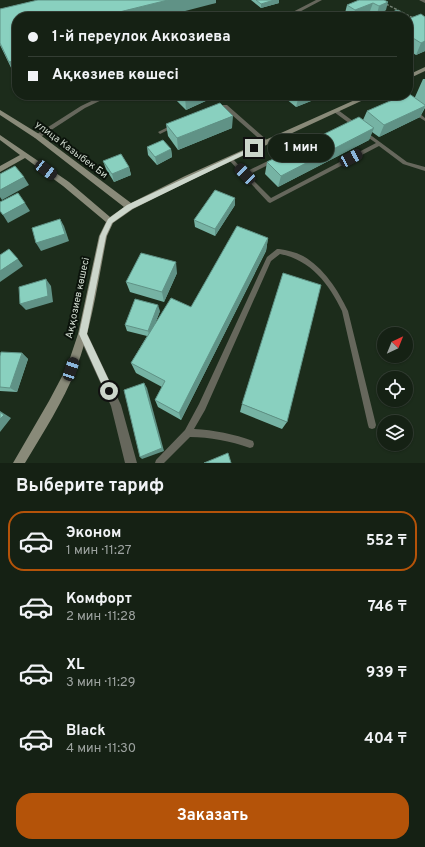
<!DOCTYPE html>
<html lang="ru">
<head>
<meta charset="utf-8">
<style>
  body { margin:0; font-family:Overpass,sans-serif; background:#1e291d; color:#f1f3f6; height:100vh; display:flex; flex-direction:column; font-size:15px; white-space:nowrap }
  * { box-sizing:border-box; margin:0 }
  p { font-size:13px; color:#9da3a0 }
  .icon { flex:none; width:22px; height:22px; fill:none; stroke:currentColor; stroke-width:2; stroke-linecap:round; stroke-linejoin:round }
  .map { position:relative; height:463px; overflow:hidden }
  .drawer { display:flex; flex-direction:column; background:#152114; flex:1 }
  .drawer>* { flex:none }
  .guide { position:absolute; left:12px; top:12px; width:401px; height:88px; border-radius:16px; box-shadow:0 1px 3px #0004,0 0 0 1px #343e34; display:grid; align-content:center; height:88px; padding:0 16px; background:#152114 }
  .needle { width:26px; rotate:43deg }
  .buttons { position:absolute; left:377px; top:327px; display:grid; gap:8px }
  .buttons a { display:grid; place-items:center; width:36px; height:36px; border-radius:50%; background:#152114; box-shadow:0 1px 3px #0004,0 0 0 1px #343e34; font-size:20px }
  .end { position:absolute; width:18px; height:18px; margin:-9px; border:5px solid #ccd6cb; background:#111; box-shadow:0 0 0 2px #111 }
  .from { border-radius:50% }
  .bubble { position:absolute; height:28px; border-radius:14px; background:#152114; box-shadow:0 1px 3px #0004,0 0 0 1px #343e34; font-size:13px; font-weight:700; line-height:28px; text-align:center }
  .car { position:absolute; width:12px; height:24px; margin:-12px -6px; border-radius:5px; box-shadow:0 0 3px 1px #0007; background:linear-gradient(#222 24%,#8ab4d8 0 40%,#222 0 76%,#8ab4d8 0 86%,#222 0) }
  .guide b { display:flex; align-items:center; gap:14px; height:38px; font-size:15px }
  .guide b+b { border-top:1px solid #343e34 }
  .guide i { width:10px; height:10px; background:#f1f3f6 }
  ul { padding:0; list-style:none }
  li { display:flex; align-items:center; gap:12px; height:60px; margin:0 8px 6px; padding:0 8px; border:2px solid transparent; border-radius:16px }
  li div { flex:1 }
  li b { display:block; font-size:15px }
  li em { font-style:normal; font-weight:700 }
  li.selected { border-color:#b45309 }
  li>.icon { width:36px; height:36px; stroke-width:1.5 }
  h2 { padding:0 16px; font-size:18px; line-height:48px }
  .button { display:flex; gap:8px; margin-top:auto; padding:8px 16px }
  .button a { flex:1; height:46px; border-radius:16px; background:#b45309; color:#fff; font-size:16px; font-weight:700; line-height:46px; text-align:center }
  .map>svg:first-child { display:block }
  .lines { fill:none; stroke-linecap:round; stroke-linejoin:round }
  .path { stroke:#748173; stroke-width:1.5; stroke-dasharray:3 1.5; stroke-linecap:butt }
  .lane { fill:#66675c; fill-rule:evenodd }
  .street { fill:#66675c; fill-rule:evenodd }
  .secondary { fill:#898a79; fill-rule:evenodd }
  .wall { fill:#76b3a4 }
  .shaded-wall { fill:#609286 }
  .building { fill:#89d0bf; stroke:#609286 }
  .route { fill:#ccd6cb }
  .labels { text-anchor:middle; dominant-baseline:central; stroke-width:4; stroke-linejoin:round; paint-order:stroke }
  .street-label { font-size:10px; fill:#ccd6cb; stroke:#0b130b }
</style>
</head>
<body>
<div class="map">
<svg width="425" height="463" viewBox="0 0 425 463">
  <rect width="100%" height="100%" fill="#1c2c1b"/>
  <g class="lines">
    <path class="path" d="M386,4L415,19"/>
    <path class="lane" d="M391,95H396L405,102V103H401Z
      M223,105H227L268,141V143H264L224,108L217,110L215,109Z
      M334,110H338L357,124V126H353L334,112Z
      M414,112H418L425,118V121L414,114Z
      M172,125H174L176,126L160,134L158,132Z
      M365,131L407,162L425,167V171L403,164L379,146L270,203L268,202L228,159L230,157L232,158L245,172L270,160H274V162L248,175L271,198L376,143L363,134V132Z
      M277,249H279C287,250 295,252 303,256C324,268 338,290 348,311L376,425L375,428L372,429L369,428L368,425L342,311C329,284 311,260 280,254L271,261L205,410L194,429C214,430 234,434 253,441L254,444L253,447L250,448C230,441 210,437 190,437L164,463H155L156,460L185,430L199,404L267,257Z"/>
    <path class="street" d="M316,0H322L290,17H283Z
      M419,0H425V3Z
      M104,95H112L85,108L39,138H35L34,136L81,106Z
      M83,330L86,331L121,405L137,463H125L111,406L78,334L80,331Z"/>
    <path class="secondary" d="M425,67V71L408,79V75Z
      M366,95H374L191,180L133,209L113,223L107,236C98,281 92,327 76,369C63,402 43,433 25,463H13L49,401L67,367L78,334L99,236L106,222L63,186L25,158L0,172V166L20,155L0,140V135L69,182L110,217L124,207L35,138L0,115V110L39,134L131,203L185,176Z"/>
  </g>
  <path class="wall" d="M38,0H216V3L17,17V77L16,78L0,45V9Z
    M251,0H279V3L261,8Z
    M384,0L386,10L377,14L370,11L355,17H352L345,13L347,5Z
    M421,14L425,51L416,55L408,50V19Z
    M423,79H425V108L420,117L379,137L372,132L369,140L278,187L265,174L267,162L363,120L367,111L415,97Z
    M171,95H210V99L186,110Z
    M285,95H317L312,97L311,101L296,107L285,98Z
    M166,124L232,128L178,150L168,136Z
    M147,147L171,149L172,157L157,165L148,155Z
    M103,161L129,167L131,175L114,182L106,169Z
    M235,205L215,236L195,227L194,220Z
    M268,238L266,251L181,420L158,407L155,400L162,387L136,373L131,363L147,336L127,331L125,325L160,311L155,324L191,307Z
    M177,273L164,302L130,292L126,282Z
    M22,353L28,359L17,392L0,391V356Z
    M242,404L287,422L282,429L240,412Z"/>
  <path class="shaded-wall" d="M168,0H216V3L162,17H103V16Z
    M274,0H279V3L261,8V4Z
    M388,2L386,10L377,14L379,6Z
    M373,3L370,11L353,17L355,10Z
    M403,13L401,17H394Z
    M425,41V51L416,55L421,43Z
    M17,60V77L16,78L9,62Z
    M191,95H210V99L186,110L185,97Z
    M306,95H317L312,97L311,101L296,107L298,99Z
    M425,106L420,117L379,137L384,125Z
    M233,116L232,128L178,150L177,138Z
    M374,128L369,140L278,187L281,176Z
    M171,149L172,157L157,165L155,157Z
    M129,167L131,175L114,182L112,174Z
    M24,177L29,185L2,200L0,197V190Z
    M235,198V205L215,236V229Z
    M25,203L30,211L8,223L3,215Z
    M60,219L64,226L69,241L41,251L36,243Z
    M268,238L266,251L181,420L179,413Z
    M18,259L23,266L0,282V271Z
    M176,262L177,273L164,302L162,292Z
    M46,279L51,286L53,302L26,310L20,304Z
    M158,305L160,311L150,337L148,331Z
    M22,353L28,359L17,392L10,388Z
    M144,383L147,388L164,451L142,459L140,457Z
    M0,411L11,418L0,432Z"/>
  <path class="building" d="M38,0H168L103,16L104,17H17V60L9,62L0,43V9Z
    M256,0H274L261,4Z
    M359,0H384L388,2L379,6L373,3L355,10L347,5Z
    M397,10L403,13L394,17H382Z
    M421,14L425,17V41L421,43L408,35V19Z
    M319,15L322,17H315Z
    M408,93L425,105V106L384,125L367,111L404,95H408Z
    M183,95H191L185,97Z
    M293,95H306L298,99Z
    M220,103L233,116L177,138L166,124Z
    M359,117L374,128L281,176L267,162Z
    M163,140L171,149L155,157L147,147Z
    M121,154L129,167L112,174L103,161Z
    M15,166L24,177L0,190V174Z
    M215,190L235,198L215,229L194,220Z
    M18,193L25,203L3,215L0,211V202Z
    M60,219L65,234L36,243L32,228Z
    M237,226L268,238L179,413L155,400L165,381L131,363L171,298L191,307Z
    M9,249L18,259L0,271V255Z
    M141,253L176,262L162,292L126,282Z
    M283,273L321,285L287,422L242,404Z
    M46,279L48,296L20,304L19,287Z
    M135,299L158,305L148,331L125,325Z
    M1,352L22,353L10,388L0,387V356Z
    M144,383L162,448L140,457L124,390Z
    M0,412L4,415L0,419Z
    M228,453L231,463H204Z"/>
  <path class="route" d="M254,146L256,149L132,209L112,223L106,236L87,334L114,391L112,394H106L79,334L100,236L108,219L127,205Z"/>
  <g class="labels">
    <g class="street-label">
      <text transform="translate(71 150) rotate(37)">улица Казыбек Би</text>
      <text transform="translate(78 298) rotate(-78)">Аққозиев көшесі</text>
    </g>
  </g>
</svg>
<div class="buttons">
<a><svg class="needle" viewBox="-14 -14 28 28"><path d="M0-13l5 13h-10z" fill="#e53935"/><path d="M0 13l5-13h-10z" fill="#9da3a0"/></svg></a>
<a><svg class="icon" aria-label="locate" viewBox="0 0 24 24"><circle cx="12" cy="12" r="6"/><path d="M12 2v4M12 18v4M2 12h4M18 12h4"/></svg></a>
<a><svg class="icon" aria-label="layers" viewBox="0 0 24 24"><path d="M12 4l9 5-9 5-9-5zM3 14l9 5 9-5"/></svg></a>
</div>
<i class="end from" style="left:109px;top:391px"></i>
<i class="end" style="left:254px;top:148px"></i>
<div class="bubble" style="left:268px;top:134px;width:66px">1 мин</div>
<i class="car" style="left:351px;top:158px;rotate:62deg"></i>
<i class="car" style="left:46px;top:170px;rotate:127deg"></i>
<i class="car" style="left:245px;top:174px;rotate:316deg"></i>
<i class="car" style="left:71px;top:369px;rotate:19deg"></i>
<div class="guide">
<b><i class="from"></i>1-й переулок Аккозиева</b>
<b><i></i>Ақкөзиев көшесі</b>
</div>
</div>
<section class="drawer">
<h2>Выберите тариф</h2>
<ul>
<li class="selected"><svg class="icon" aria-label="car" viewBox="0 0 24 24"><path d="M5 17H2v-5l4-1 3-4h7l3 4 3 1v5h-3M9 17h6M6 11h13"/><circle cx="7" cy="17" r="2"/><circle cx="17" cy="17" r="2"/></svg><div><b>Эконом</b><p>1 мин · 11:27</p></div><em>552 ₸</em></li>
<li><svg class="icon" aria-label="car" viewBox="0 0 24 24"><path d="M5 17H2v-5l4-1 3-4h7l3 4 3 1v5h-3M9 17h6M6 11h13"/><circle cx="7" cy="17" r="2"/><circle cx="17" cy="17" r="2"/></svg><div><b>Комфорт</b><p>2 мин · 11:28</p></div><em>746 ₸</em></li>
<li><svg class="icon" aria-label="car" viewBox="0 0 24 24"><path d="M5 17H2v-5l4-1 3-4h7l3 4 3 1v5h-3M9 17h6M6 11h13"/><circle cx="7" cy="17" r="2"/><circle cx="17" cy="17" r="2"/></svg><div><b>XL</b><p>3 мин · 11:29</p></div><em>939 ₸</em></li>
<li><svg class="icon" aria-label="car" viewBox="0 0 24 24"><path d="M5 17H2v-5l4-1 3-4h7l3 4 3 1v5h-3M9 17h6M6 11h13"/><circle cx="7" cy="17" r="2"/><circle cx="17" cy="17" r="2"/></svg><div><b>Black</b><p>4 мин · 11:30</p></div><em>404 ₸</em></li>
</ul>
<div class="button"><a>Заказать</a></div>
</section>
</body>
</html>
